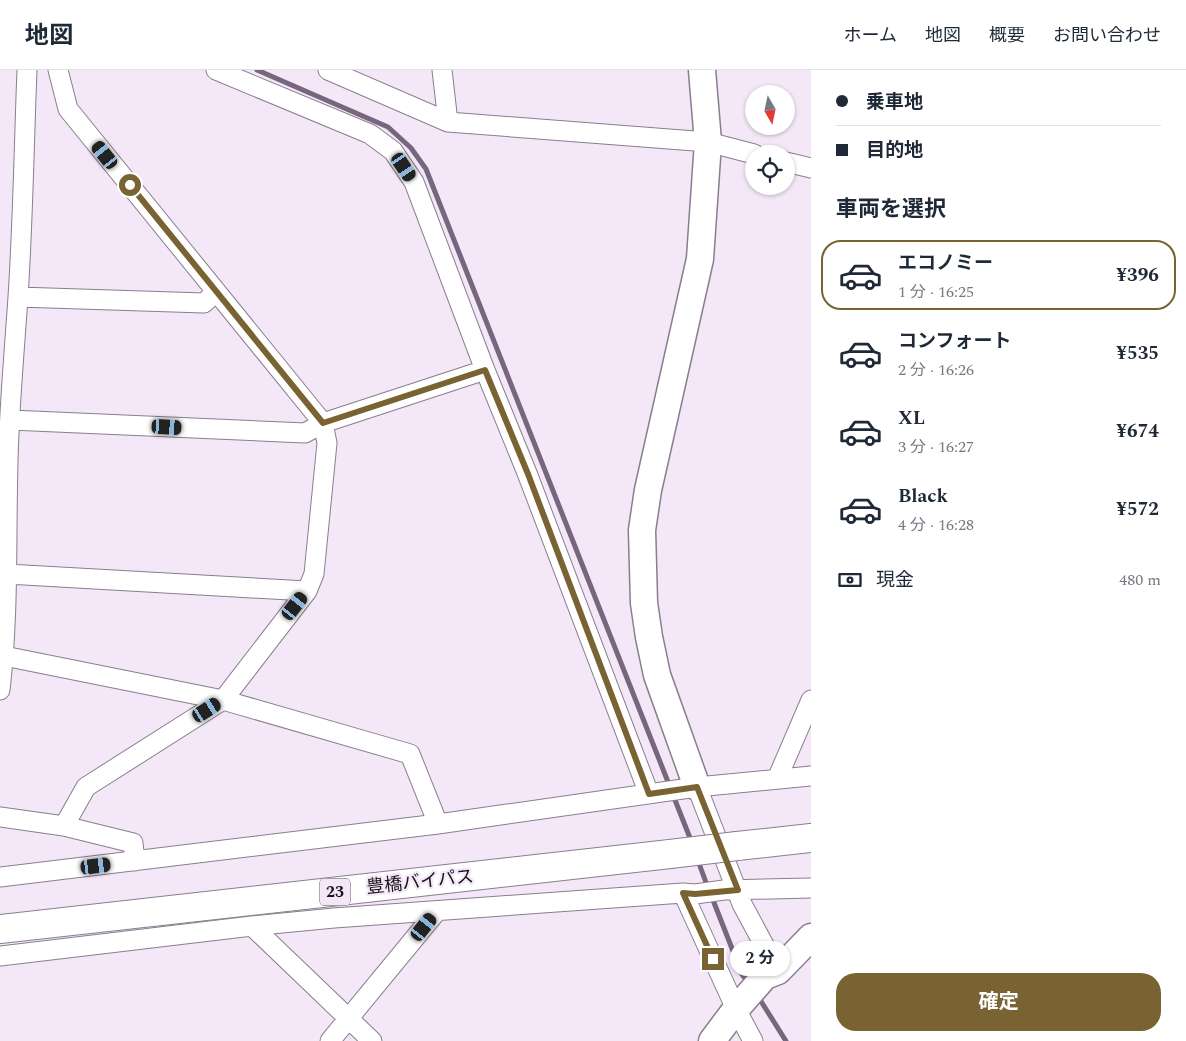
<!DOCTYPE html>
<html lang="ja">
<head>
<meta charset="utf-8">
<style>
  body { margin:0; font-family:Spectral,"Noto Sans JP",serif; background:#f2f2f3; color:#1f2937; height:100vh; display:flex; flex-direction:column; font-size:19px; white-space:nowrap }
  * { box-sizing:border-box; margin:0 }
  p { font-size:16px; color:#747a83 }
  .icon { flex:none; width:28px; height:28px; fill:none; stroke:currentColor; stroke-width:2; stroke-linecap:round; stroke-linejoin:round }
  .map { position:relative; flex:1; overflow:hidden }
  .side { display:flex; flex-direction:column; background:#fff; width:375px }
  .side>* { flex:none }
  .hud { display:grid; align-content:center; height:110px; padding:0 25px; background:#fff }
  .needle { width:32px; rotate:171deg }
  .fabs { position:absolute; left:745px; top:15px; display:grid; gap:10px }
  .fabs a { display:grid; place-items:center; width:50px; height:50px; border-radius:50%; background:#fff; box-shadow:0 1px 4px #0004; font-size:25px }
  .end { position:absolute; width:22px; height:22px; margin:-11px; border:6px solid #7a6333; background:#fff; box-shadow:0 0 0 2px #fff }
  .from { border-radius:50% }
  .bubble { position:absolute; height:35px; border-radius:18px; background:#fff; box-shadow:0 1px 4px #0004; font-size:16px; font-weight:700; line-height:35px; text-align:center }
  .car { position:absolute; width:15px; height:30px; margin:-15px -8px; border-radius:6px; box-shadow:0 0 4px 1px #0007; background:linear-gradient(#222 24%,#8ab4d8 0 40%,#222 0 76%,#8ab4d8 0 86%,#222 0) }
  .hud b { display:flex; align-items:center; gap:18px; height:48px; font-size:19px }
  .hud b+b { border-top:1px solid #e0e1e3 }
  .hud i { width:12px; height:12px; background:#1f2937 }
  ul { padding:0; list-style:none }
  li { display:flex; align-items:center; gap:15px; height:70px; margin:0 10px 8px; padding:0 15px; border:2px solid transparent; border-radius:20px }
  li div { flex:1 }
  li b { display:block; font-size:19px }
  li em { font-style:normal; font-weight:700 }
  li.current { border-color:#7a6333 }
  li>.icon { width:45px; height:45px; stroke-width:1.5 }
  h2 { padding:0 25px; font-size:22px; line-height:60px }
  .pay { display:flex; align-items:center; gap:12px; height:55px; padding:0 25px; font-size:19px }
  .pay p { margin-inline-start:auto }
  .button { display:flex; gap:10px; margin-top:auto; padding:10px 25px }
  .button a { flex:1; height:58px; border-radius:20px; background:#7a6333; color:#fff; font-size:20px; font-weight:700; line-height:58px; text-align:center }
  header { display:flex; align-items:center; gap:30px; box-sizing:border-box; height:70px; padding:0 25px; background:#fff; border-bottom:1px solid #e0e1e3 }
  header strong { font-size:24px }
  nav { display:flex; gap:28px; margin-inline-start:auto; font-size:18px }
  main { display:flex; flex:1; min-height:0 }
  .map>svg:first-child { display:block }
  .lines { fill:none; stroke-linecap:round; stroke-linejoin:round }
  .stream { stroke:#77667d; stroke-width:5 }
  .street-casing { stroke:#897e8d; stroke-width:21 }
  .secondary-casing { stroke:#897e8d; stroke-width:29 }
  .highway-casing { stroke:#897e8d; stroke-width:30 }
  .street { stroke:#fff; stroke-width:19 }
  .secondary { stroke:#fff; stroke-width:26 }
  .highway { stroke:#fff; stroke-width:28 }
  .highway-bridge-casing { stroke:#897e8d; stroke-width:30; stroke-linecap:butt }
  .highway-bridge { stroke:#fff; stroke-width:28 }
  .route { stroke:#7a6333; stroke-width:6 }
  .labels { text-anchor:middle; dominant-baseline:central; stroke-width:4.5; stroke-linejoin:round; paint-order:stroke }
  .shield { fill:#f4e8f8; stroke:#59535b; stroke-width:1 }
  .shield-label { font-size:16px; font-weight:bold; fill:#171318 }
  .street-label { font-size:18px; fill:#171318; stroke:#f4e8f8 }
</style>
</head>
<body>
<header>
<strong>地図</strong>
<nav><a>ホーム</a><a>地図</a><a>概要</a><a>お問い合わせ</a></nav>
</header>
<main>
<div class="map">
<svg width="811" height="971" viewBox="0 0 811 971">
  <rect width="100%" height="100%" fill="#f4e8f8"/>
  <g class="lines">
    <path class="stream" d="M257,0L388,57L411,78L426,99L670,717
      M673,725L692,773
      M697,788L708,818
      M711,825L742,904L749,914
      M757,925L786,971"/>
    <defs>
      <path id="street" d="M58,0L68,39L323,353L327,373L314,504L307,521L223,630L86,717L64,756
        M216,0L370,64L393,81L414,112L485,300L527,403L649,724
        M328,0L448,52L708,72L754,84
        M442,0L448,52
        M786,92L811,98
        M18,227L204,233L216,222
        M10,350L305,363L323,353L485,300
        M7,504L307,521
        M4,586L223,630L410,684L438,754
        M0,620C10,534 5,448 9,363C11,317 15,272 18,227C23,151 24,75 27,0
        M777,709L811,630
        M697,717L742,834L778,901
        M0,747L64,756L133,773L135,791
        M0,807L438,754L697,717L811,706
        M683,823L736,939L753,971
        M252,856L372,971
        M0,886L252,856L334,848L683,823L695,824L724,820L811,818
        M330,971L437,841"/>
      <path id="secondary" d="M697,717L657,605L649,567L644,533L642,460L648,420L700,189L708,72L702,0
        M712,971L736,939L765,906L778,901L811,867"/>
      <path id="highway" d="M737,776L811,768
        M0,859L670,784"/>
    </defs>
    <use href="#street" class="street-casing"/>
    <use href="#secondary" class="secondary-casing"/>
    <use href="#highway" class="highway-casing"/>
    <use href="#street" class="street"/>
    <use href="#secondary" class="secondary"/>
    <use href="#highway" class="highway"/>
    <defs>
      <path id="highway-bridge" d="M670,784L737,776"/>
    </defs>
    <use href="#highway-bridge" class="highway-bridge-casing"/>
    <use href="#highway-bridge" class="highway-bridge"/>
  </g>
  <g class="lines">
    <path class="route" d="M130,115L323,353L485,300L528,404L649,724L697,717L738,820L695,824L683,823L713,889"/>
  </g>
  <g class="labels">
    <rect class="shield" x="320" y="808.5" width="30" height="27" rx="4"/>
    <g class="shield-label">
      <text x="335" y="822">23</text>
    </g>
    <g class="street-label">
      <text transform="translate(420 812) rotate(-6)">豊橋バイパス</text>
    </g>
  </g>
</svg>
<div class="fabs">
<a><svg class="needle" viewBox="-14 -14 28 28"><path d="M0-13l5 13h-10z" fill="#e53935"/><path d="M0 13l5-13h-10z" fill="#747a83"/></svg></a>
<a><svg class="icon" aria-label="locate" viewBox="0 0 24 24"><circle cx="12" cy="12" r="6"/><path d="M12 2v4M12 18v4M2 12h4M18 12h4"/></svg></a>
</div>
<i class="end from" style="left:130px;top:115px"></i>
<i class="end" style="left:713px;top:889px"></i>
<div class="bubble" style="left:730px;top:871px;width:60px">2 分</div>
<i class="car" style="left:105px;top:85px;rotate:321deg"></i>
<i class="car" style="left:404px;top:97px;rotate:146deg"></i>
<i class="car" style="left:167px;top:357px;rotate:93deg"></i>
<i class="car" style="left:295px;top:536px;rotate:38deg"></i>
<i class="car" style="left:207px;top:640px;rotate:57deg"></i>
<i class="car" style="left:96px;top:796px;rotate:83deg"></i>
<i class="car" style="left:424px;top:857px;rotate:39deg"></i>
</div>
<section class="side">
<div class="hud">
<b><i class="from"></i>乗車地</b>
<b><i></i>目的地</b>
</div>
<h2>車両を選択</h2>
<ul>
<li class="current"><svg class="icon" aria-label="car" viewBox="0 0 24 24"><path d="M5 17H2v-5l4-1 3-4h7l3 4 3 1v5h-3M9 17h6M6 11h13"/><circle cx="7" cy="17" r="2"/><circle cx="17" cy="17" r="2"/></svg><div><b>エコノミー</b><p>1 分 · 16:25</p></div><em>¥396</em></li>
<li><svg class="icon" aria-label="car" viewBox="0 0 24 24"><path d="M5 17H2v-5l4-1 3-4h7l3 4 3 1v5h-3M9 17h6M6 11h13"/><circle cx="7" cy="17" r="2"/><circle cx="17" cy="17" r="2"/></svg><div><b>コンフォート</b><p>2 分 · 16:26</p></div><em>¥535</em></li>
<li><svg class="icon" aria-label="car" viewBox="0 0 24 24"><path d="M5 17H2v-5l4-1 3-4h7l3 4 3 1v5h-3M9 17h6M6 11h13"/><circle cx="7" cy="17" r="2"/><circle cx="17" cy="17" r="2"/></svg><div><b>XL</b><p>3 分 · 16:27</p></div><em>¥674</em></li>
<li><svg class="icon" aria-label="car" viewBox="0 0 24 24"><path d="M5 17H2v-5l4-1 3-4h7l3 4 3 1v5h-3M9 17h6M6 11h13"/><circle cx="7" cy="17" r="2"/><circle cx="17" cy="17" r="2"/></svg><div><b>Black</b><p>4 分 · 16:28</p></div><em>¥572</em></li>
</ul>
<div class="pay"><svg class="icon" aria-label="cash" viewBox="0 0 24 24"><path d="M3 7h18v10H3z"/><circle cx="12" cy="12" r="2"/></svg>現金<p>480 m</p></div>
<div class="button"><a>確定</a></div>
</section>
</main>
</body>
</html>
